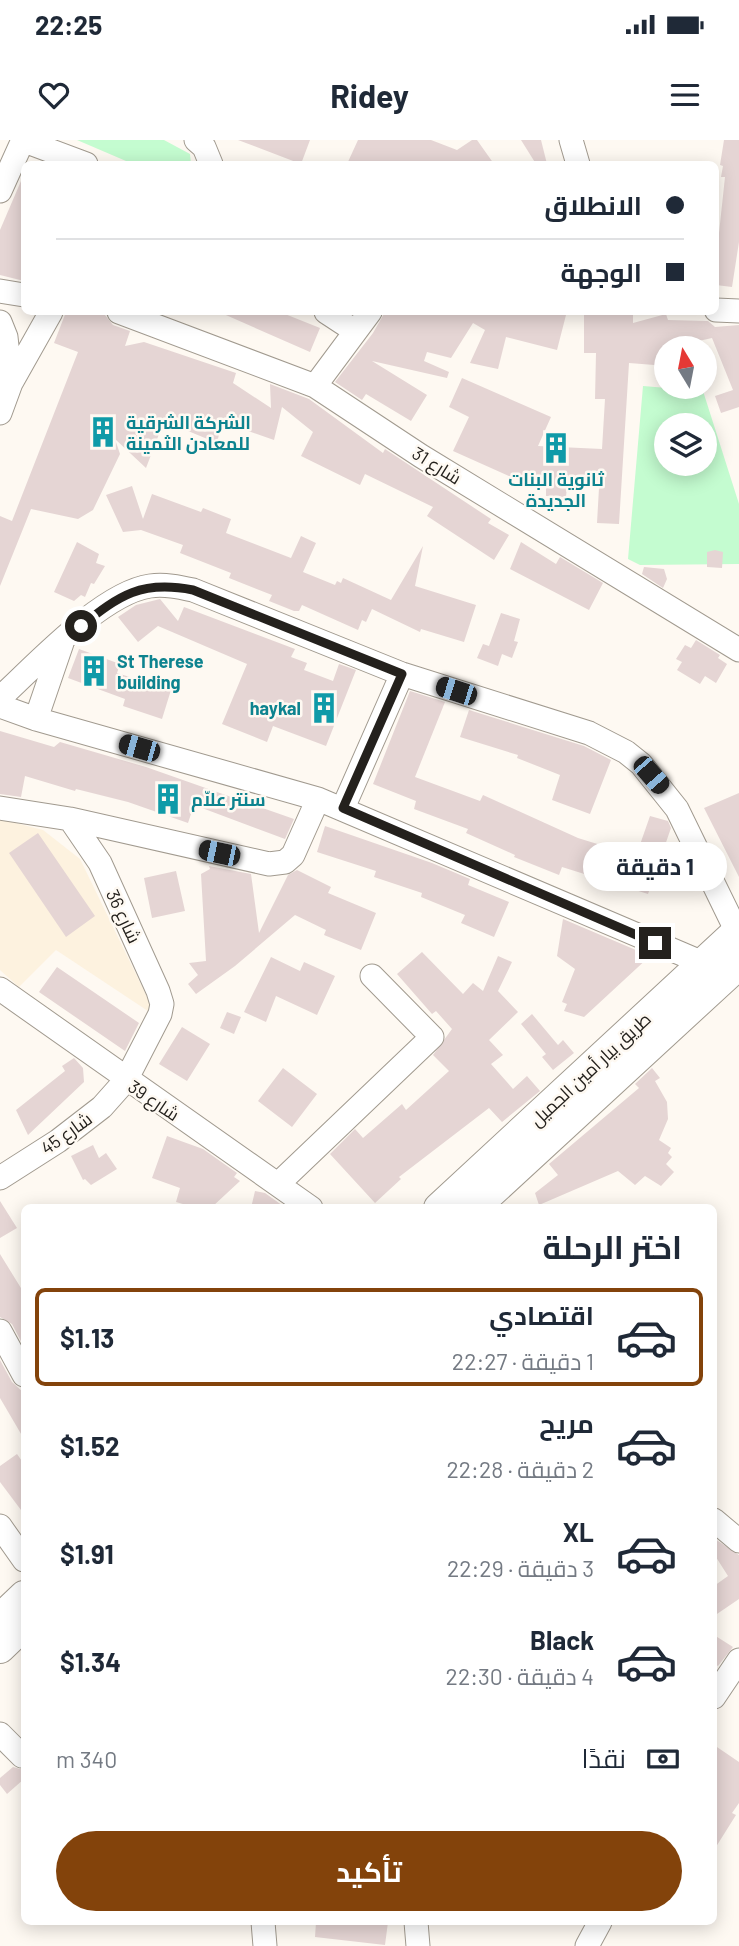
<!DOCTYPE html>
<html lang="ar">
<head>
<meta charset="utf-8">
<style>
  body { margin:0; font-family:Barlow,Cairo,sans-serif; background:#f6f6f7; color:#1f2937; direction:rtl; height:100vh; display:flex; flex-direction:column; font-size:26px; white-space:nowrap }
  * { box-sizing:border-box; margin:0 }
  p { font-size:23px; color:#747a83 }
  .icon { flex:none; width:38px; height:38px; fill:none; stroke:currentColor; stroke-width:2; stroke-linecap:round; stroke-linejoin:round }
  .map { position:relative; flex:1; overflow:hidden; direction:ltr }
  .side { position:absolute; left:21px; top:1064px; width:696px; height:721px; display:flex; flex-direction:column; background:#fff; border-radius:10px; box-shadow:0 4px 18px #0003; direction:rtl }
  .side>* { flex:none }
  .hud { position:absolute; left:21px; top:21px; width:698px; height:154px; border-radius:10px; box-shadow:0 4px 18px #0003; direction:rtl; display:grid; align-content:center; height:154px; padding:0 35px; background:#fff }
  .needle { width:46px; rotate:350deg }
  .buttons { position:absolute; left:654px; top:196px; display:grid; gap:14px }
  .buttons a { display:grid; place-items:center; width:63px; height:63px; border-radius:50%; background:#fff; box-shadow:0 4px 18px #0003; font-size:35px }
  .end { position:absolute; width:32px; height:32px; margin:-16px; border:9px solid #24211d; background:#fff; box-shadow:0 0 0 4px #fff }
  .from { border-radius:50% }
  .bubble { position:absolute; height:49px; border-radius:24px; background:#fff; box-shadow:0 4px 18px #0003; font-size:23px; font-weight:700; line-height:49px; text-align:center; direction:rtl }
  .car { position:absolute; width:21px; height:42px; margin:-21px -10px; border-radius:9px; box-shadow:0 0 5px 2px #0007; background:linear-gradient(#222 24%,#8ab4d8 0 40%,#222 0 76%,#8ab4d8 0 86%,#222 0) }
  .hud b { display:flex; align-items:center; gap:24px; height:66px; font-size:26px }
  .hud b+b { border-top:2px solid #e0e1e3 }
  .hud i { width:18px; height:18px; background:#1f2937 }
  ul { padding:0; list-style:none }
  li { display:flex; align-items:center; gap:21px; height:98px; margin:0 14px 10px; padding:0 21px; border:4px solid transparent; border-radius:10px }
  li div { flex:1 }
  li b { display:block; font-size:26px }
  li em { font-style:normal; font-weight:700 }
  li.current { border-color:#83430b }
  li>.icon { width:63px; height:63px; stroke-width:1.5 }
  h2 { padding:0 35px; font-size:32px; line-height:84px }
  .pay { display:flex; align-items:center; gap:18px; height:77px; padding:0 35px; font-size:26px }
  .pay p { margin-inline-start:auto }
  .button { display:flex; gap:14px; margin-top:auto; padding:14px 35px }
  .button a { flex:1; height:80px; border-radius:42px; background:#83430b; color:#fff; font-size:28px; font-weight:700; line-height:80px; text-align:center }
  .status { display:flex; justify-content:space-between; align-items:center; height:49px; padding:0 35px; background:#fff; direction:ltr }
  .status svg { height:19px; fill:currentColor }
  header { display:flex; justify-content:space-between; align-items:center; height:91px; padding:0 35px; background:#fff; font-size:32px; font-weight:700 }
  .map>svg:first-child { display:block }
  .built { fill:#fdf2df }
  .green { fill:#c4fcd0; fill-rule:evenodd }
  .building { fill:#e5d5d4 }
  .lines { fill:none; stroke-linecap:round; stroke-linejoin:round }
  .minor-casing { stroke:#a19a8f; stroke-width:25 }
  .major-casing { stroke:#a19a8f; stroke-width:32 }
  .minor { stroke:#fff; stroke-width:23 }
  .major { stroke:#fff; stroke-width:30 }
  .route { stroke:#24211d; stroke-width:9 }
  .labels { text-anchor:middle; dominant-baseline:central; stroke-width:5; stroke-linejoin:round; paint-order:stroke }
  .culture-label { font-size:18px; font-weight:bold; fill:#0d838f; stroke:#fef9f2; text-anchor:start }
  .street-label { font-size:18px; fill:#24211d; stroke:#fef9f2 }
</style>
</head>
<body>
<div class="status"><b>22:25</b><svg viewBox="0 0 49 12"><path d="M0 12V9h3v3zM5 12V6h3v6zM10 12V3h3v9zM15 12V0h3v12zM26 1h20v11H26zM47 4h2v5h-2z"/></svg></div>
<header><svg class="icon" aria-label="menu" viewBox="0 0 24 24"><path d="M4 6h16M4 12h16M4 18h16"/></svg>Ridey<svg class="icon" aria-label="heart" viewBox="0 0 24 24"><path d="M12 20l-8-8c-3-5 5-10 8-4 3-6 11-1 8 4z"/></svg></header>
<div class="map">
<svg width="739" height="1806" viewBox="0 0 739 1806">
  <rect width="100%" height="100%" fill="#fef9f2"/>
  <path class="built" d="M0,679L43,690L80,719L149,861L151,873L56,810L19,847L0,830Z"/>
  <path class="green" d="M77,0H164L190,14L191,24H133Z
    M643,246L703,251L739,364V424L640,425L628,419ZM667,285H705V324H667Z"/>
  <path class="building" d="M238,0H310L301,24Z
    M358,0H431L457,10L472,0H477L494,24H347Z
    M521,0H541L547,24H536Z
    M724,0H739V102L732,147L716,145V92L719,93L725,37H721L723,26L720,25Z
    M24,34V141L0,135V90Z
    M66,172H98L105,175L113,185L130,191L125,206L144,202L236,233L233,243L271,268L270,244L309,259L383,313L385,309L491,379L488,383L509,395L494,420L427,376L433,367L365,334L360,345L301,316L313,292L282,267L274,300L222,282L217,303L164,281L146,328L115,299L120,314L93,370L78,379L31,369L0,446V376L12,381L78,212L54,203Z
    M219,172H280L320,188L310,212Z
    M385,172H554L566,175L557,210L506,197L498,229L470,223L485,190L473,183L451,218L427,212L424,221L449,232L447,238L372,221L427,255L411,281L366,254L362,260L335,242L373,193Z
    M584,173L633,174V183L666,174L668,180L708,181L715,187L739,185V267L721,273L715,256L733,250L712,198L667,208V226L629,223L619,384L597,383L599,348L567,346L566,357L546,356V345L527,344L453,311L469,277L449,267L462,238L551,277L538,306L602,309L605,259H595L596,213H584Z
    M132,346L143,379L152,354L201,372L203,368L231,379L226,393L291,418L301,396L316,403L303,432L335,445L337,441L341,443L343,438L391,460L423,406L415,446L476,465L464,502L421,489L420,492L372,469L366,482L362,480L358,490L302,465L299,471H294L269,461L272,455L229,438L231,433L180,413L183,405L141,390L123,392L106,355Z
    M77,402L99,414L96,423L105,426L94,444L91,443L85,457L81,455L74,461L54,452Z
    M521,402L556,424L560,417L603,443L589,470L510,429Z
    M715,410L723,412L722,428L707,427V412Z
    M644,427L664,429L667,439L663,448L642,434Z
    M160,459L178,481L184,467L295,509L291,517L307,523L304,530L333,541L339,524L356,530L326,606L273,586L267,602L222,584L247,524L158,486L138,502L118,477L136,465Z
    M501,473L520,479L514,501L518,502L512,518L502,514L498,526L477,518L483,504L489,506Z
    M696,500L720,515L718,518L727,524L716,543L705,536L700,544L677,530L682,522L676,519L685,505L691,508Z
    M79,509L120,524L117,533L171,550L162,579L123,566L125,559L68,538Z
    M410,551L445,562L415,637L480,661L483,655L578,698L636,716L650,676L668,681L671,688L648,754L562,727L559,735L514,717L515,715L466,693L468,689L414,669L416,661L373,644Z
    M469,570L584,606L611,620L590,674L552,660L560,635L517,618L518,615L460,597Z
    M0,591L54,607L60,602L146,627L294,679L285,699L194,665L188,683L128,662L76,649L75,651L25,636L21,657L0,654Z
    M739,653V737L704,668Z
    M325,686L432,723L470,739L468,745L509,762L494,797L461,783L465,775L421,757L422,753L374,737L376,731L317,712Z
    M38,693L95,776L66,797L9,713Z
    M209,726L251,734L259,793L288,735L297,730L331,747L328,753L376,773L361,810L324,795L326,790L295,775L235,826L196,854L188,844L198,835L189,823L206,821L201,734L210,729Z
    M176,731L185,771L152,778L144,738Z
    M563,779L650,816L584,877L564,871L567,864L562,862L575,829L557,816Z
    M422,812L463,854L473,843L483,851L498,816L512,822L498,851L518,872L489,900L503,915L491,924L513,949L527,936L540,951L502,982L489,968L399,1037L401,1039L375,1063L330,1014L355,989L363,998L402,964L406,970L449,931L433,915L452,889L436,871L432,874L397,834Z
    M271,817L300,831L304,822L335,836L317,875L276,856L266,882L244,872Z
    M57,827L139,883L125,911L39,852Z
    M227,872L241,877L234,894L220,888Z
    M532,874L558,905L563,900L574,913L553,930L542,917L546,914L521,884Z
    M182,887L210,904L187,941L159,924Z
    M74,918L83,928L84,942L28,995L16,970L65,931L62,926Z
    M283,928L317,954L292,987L258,961Z
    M652,928L660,938L655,941L667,962L668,979L659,1000L671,1008L668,1013L672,1017L666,1024L674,1032L661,1046L645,1036L635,1045L618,1031L539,1065L535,1053L558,1035L549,1024L639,948L635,944Z
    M167,996L203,1009L237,1033L234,1037L240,1041L212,1067H193L176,1062L180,1048L152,1038Z
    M93,1005L99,1018L106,1013L117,1029L91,1045L85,1039L83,1040L71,1016Z
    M255,1051L265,1053L286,1068H251Z
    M0,1061L17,1088L0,1098Z
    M0,1114L24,1153V1207L12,1184L0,1177Z
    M0,1220L12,1242L24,1253V1299L0,1258Z
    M17,1314L24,1324V1374L0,1342V1326Z
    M715,1399L739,1415V1459L714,1476V1446L728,1436L714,1414Z
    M714,1495L733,1507L718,1526L714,1524Z
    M714,1605L739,1622V1663L732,1673L736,1675L714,1710Z
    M13,1627L24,1630V1639L7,1654L0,1645V1638Z
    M316,1782H388L385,1805L315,1797Z"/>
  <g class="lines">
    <defs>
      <path id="minor" d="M22,0L86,24
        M196,0L204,7L211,24
        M571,0L578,24
        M0,51L23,0
        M0,151L24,155
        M716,170L739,171
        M119,172L315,246L421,316L739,510
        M326,172L355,191
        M0,182L6,197L11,243
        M315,246L370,172
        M0,273L11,243L51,172
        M0,558C36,525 102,453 150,446C165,444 179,447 193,450L402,534L589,593L626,612L641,624L677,669L737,792
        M0,566L36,579L318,659L703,823
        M36,579L62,503
        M0,668L70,679L269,724L285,722L293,715L318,659
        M343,668L402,534
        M0,849L311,1068
        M0,1038L58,1001L102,967L126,940L160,874L162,864L158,851L100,723L70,679
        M278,1044L432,897L372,836
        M0,1191L24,1235
        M714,1380L739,1401
        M0,1386L24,1420
        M714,1557L739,1520
        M0,1594L22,1616
        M263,1782L265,1806
        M416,1782L418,1806
        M587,1806L600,1782"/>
      <path id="major" d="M439,1068L739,790
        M474,1068L739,824
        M0,1479L24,1456
        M0,1508L24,1485"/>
    </defs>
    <use href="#minor" class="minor-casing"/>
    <use href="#major" class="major-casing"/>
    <use href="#minor" class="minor"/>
    <use href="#major" class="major"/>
  </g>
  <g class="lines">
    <path class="route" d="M81,486C120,455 141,440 193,450L402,534L343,668L655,803"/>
  </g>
  <defs>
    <symbol id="building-bare" viewBox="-9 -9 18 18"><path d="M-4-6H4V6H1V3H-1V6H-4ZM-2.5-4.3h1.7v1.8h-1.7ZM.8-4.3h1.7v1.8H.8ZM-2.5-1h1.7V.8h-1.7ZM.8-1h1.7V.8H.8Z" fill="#0f9aa8" stroke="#fef9f2" stroke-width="2.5" paint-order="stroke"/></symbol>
  </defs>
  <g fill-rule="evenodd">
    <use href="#building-bare" x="81" y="270" width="44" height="44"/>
    <use href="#building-bare" x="534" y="286" width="44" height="44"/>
    <use href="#building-bare" x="72" y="509" width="44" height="44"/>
    <use href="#building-bare" x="302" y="546" width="44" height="44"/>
    <use href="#building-bare" x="146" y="637" width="44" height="44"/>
  </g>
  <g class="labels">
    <g class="culture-label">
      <text x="126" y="282">الشركة الشرقية<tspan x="126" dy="21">للمعادن الثمينة</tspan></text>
      <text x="556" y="339" text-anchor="middle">ثانوية البنات<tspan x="556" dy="21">الجديدة</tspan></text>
      <text x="117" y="521">St Therese<tspan x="117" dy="21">building</tspan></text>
      <text x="301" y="568" text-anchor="end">haykal</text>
      <text x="191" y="659">سنتر علاّم</text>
    </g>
    <g class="street-label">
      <text transform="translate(437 325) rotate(32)">شارع 31</text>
      <text transform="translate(124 776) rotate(65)">شارع 36</text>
      <text transform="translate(590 929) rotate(-43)">طريق بيار أمين الجميل</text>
      <text transform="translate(154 960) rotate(34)">شارع 39</text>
      <text transform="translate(66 993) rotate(-36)">شارع 45</text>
    </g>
  </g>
</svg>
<div class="buttons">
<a><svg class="needle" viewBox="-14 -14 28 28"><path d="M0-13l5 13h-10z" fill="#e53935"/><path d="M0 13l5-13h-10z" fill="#747a83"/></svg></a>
<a><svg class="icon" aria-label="layers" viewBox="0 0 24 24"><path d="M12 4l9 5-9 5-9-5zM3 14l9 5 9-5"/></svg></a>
</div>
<i class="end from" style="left:81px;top:486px"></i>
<i class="end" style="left:655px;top:803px"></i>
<div class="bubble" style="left:583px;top:702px;width:144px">1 دقيقة</div>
<i class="car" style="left:456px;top:551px;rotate:288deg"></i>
<i class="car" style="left:139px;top:608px;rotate:286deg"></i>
<i class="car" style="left:651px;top:635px;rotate:139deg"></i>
<i class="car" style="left:219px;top:713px;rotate:282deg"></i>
<div class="hud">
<b><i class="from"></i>الانطلاق</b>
<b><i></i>الوجهة</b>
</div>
<section class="side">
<h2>اختر الرحلة</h2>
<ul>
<li class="current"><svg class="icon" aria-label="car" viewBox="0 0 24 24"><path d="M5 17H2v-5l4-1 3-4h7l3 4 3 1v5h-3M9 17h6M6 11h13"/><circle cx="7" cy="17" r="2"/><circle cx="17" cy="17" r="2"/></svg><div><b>اقتصادي</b><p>1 دقيقة · 22:27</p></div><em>$1.13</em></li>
<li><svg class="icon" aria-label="car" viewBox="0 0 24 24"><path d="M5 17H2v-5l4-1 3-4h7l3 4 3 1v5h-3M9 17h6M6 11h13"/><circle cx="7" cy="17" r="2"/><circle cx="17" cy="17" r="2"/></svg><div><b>مريح</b><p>2 دقيقة · 22:28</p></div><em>$1.52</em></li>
<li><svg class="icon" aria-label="car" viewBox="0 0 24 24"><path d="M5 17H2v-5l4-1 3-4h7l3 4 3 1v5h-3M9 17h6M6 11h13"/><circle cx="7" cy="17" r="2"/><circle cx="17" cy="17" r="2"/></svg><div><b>XL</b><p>3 دقيقة · 22:29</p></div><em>$1.91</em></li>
<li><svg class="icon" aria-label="car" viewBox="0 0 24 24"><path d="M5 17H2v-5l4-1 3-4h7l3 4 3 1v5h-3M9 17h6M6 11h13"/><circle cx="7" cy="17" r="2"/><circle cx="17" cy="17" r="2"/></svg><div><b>Black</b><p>4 دقيقة · 22:30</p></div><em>$1.34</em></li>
</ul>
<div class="pay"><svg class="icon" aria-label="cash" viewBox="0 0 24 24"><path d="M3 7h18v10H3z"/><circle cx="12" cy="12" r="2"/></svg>نقدًا<p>340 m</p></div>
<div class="button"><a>تأكيد</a></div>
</section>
</div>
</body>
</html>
